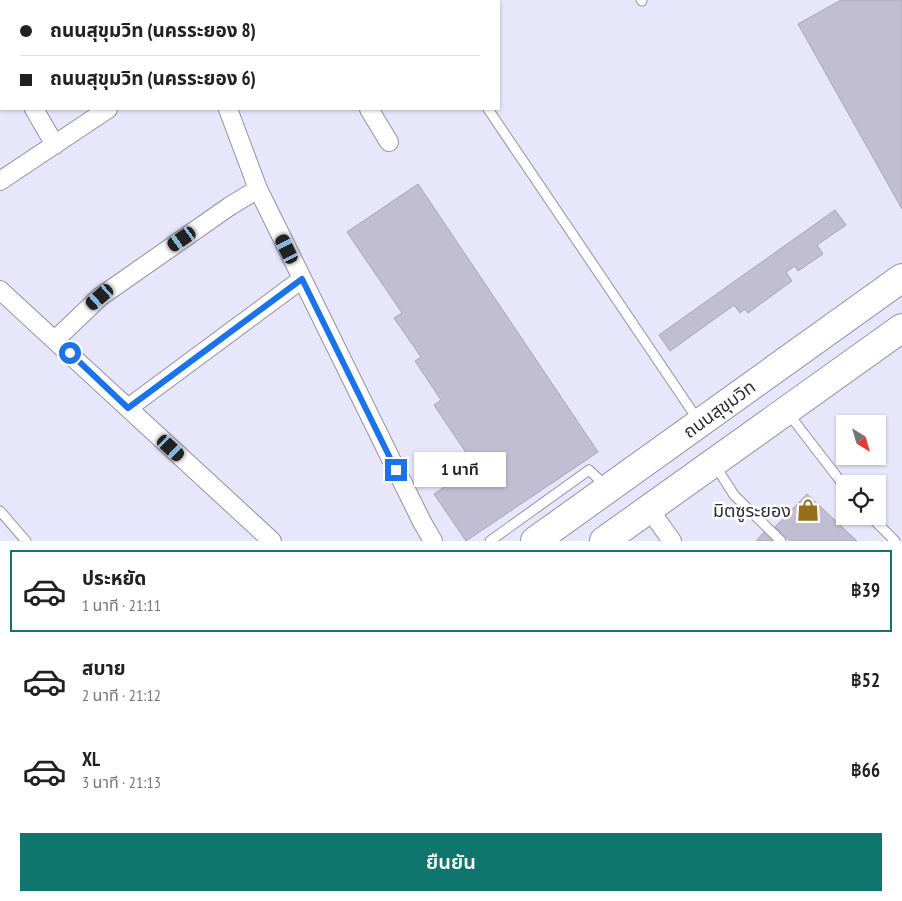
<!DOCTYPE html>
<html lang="th">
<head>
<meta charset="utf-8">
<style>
  body { margin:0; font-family:"PT Sans Narrow","Noto Sans Thai",sans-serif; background:#f6f6f6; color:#202124; height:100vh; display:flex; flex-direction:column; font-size:19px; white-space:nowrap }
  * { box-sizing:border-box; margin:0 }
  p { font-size:16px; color:#757577 }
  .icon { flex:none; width:28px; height:28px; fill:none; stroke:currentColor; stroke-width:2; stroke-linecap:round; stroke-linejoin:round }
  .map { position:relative; height:541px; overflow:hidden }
  .side { display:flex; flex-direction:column; background:#fff; flex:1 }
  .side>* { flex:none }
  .guide { position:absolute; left:0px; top:0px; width:500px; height:110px; box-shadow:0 1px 4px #0004; display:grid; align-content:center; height:110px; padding:0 20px; background:#fff }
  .needle { width:32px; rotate:143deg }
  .controls { position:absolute; left:836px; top:415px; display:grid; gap:10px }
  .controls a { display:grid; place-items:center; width:50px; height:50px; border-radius:0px; background:#fff; box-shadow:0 1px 4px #0004; font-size:25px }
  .end { position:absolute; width:22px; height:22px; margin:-11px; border:6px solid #1a73e8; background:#fff; box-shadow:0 0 0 2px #fff }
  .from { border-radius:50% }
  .bubble { position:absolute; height:35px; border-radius:0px; background:#fff; box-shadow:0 1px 4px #0004; font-size:16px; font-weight:600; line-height:35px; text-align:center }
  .car { position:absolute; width:15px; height:30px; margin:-15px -8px; border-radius:6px; box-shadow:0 0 4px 1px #0007; background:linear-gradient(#222 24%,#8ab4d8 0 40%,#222 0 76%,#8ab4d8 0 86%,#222 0) }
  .guide b { display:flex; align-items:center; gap:18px; height:48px; font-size:19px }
  .guide b+b { border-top:1px solid #e0e0e0 }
  .guide i { width:12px; height:12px; background:#202124 }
  ul { padding:9px 0 0; list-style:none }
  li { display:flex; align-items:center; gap:15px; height:82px; margin:0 10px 8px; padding:0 10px; border:2px solid transparent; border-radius:0px }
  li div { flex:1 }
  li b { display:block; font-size:19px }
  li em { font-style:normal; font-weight:600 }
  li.selected { border-color:#0f766e }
  li>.icon { width:45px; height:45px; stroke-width:1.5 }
  .button { display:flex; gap:10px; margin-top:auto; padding:10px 20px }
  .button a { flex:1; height:58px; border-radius:0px; background:#0f766e; color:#fff; font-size:20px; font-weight:600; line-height:58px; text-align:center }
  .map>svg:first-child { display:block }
  .building { fill:#c1bed3; stroke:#a6a4b9 }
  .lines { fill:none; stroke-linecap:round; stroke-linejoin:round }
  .lane-casing { stroke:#9391a4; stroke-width:11 }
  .street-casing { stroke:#9391a4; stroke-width:20 }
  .primary-casing { stroke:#9391a4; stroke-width:30 }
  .lane { stroke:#fff; stroke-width:9 }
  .street { stroke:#fff; stroke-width:18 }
  .primary { stroke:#fff; stroke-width:28 }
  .route { stroke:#1a73e8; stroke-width:6 }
  .labels { text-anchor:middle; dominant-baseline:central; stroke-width:5; stroke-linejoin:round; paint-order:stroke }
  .street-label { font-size:18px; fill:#2c2b33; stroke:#fff }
  .poi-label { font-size:18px; fill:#2c2b33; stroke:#fff; text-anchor:end }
</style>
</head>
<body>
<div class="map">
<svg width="902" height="541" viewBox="0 0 902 541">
  <rect width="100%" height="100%" fill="#e8e6fb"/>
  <path class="building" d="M841,0H902V209L798,24Z
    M418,184L598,452L466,541L434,494L475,466L434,405L441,400L415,361L421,357L394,318L402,313L347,232Z
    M835,210L846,225L817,245L823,254L798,271L795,266L786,272L792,281L748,313L745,309L740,313L734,305L670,351L659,335Z
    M807,494L857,541H790L775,527Z
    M765,531L776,541H756Z"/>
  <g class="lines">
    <defs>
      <path id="lane" d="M413,0L414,1
        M641,0L642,1
        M488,109L698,420
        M788,413L845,487
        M715,465L734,495L781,541
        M0,511L26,541
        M870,516L895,541
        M490,541L589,470L606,486"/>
      <path id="street" d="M184,0L185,1
        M301,0L302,1
        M281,1L283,0
        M0,49L1,51
        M34,109L55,145
        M228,109L258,189L422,522L433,541
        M369,109L389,142
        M0,181L108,109
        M0,290L272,541
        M55,340L100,297L230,206L258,189
        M128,408L302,279
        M649,509L672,541"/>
      <path id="primary" d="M535,541L902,278
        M604,541L902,328"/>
    </defs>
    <use href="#lane" class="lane-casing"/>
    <use href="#street" class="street-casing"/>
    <use href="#primary" class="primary-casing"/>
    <use href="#lane" class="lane"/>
    <use href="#street" class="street"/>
    <use href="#primary" class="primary"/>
  </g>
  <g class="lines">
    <path class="route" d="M70,353L128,408L302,279L396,470"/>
  </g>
  <defs>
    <symbol id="shop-bare" viewBox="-9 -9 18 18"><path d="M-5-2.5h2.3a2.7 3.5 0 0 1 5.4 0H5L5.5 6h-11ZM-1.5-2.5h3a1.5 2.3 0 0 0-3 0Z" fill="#976f1b" stroke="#fff" stroke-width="2.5" paint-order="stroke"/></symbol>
  </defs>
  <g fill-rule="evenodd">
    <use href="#shop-bare" x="792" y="494" width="32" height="32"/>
  </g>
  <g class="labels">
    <g class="street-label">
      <text transform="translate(719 409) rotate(-36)">ถนนสุขุมวิท</text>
    </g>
    <g class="poi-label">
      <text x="791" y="510">มิตซูระยอง</text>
    </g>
  </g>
</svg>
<div class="controls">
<a><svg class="needle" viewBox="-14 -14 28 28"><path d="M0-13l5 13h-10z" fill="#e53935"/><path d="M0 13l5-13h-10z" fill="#757577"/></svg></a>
<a><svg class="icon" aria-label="locate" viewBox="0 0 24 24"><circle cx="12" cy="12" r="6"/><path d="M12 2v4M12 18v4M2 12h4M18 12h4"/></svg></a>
</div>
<i class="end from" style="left:70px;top:353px"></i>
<i class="end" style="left:396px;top:470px"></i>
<div class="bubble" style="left:414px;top:452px;width:92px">1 นาที</div>
<i class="car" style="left:182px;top:239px;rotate:235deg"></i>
<i class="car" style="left:287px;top:249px;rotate:334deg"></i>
<i class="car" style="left:100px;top:297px;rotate:229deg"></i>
<i class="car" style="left:171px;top:448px;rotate:133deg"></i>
<div class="guide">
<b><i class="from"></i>ถนนสุขุมวิท (นครระยอง 8)</b>
<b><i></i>ถนนสุขุมวิท (นครระยอง 6)</b>
</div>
</div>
<section class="side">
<ul>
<li class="selected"><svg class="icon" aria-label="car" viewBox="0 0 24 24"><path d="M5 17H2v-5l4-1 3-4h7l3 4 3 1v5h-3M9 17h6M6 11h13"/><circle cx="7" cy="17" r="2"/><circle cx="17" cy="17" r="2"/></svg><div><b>ประหยัด</b><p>1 นาที · 21:11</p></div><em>฿39</em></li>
<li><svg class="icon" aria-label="car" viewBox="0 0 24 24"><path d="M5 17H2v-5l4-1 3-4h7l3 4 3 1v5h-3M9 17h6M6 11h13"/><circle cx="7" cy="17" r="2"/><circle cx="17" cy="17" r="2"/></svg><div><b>สบาย</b><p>2 นาที · 21:12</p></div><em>฿52</em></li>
<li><svg class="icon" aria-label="car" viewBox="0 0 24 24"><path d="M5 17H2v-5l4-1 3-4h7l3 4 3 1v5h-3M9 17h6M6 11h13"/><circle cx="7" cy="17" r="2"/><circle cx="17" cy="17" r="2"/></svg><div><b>XL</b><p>3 นาที · 21:13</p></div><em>฿66</em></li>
</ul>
<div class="button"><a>ยืนยัน</a></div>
</section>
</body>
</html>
